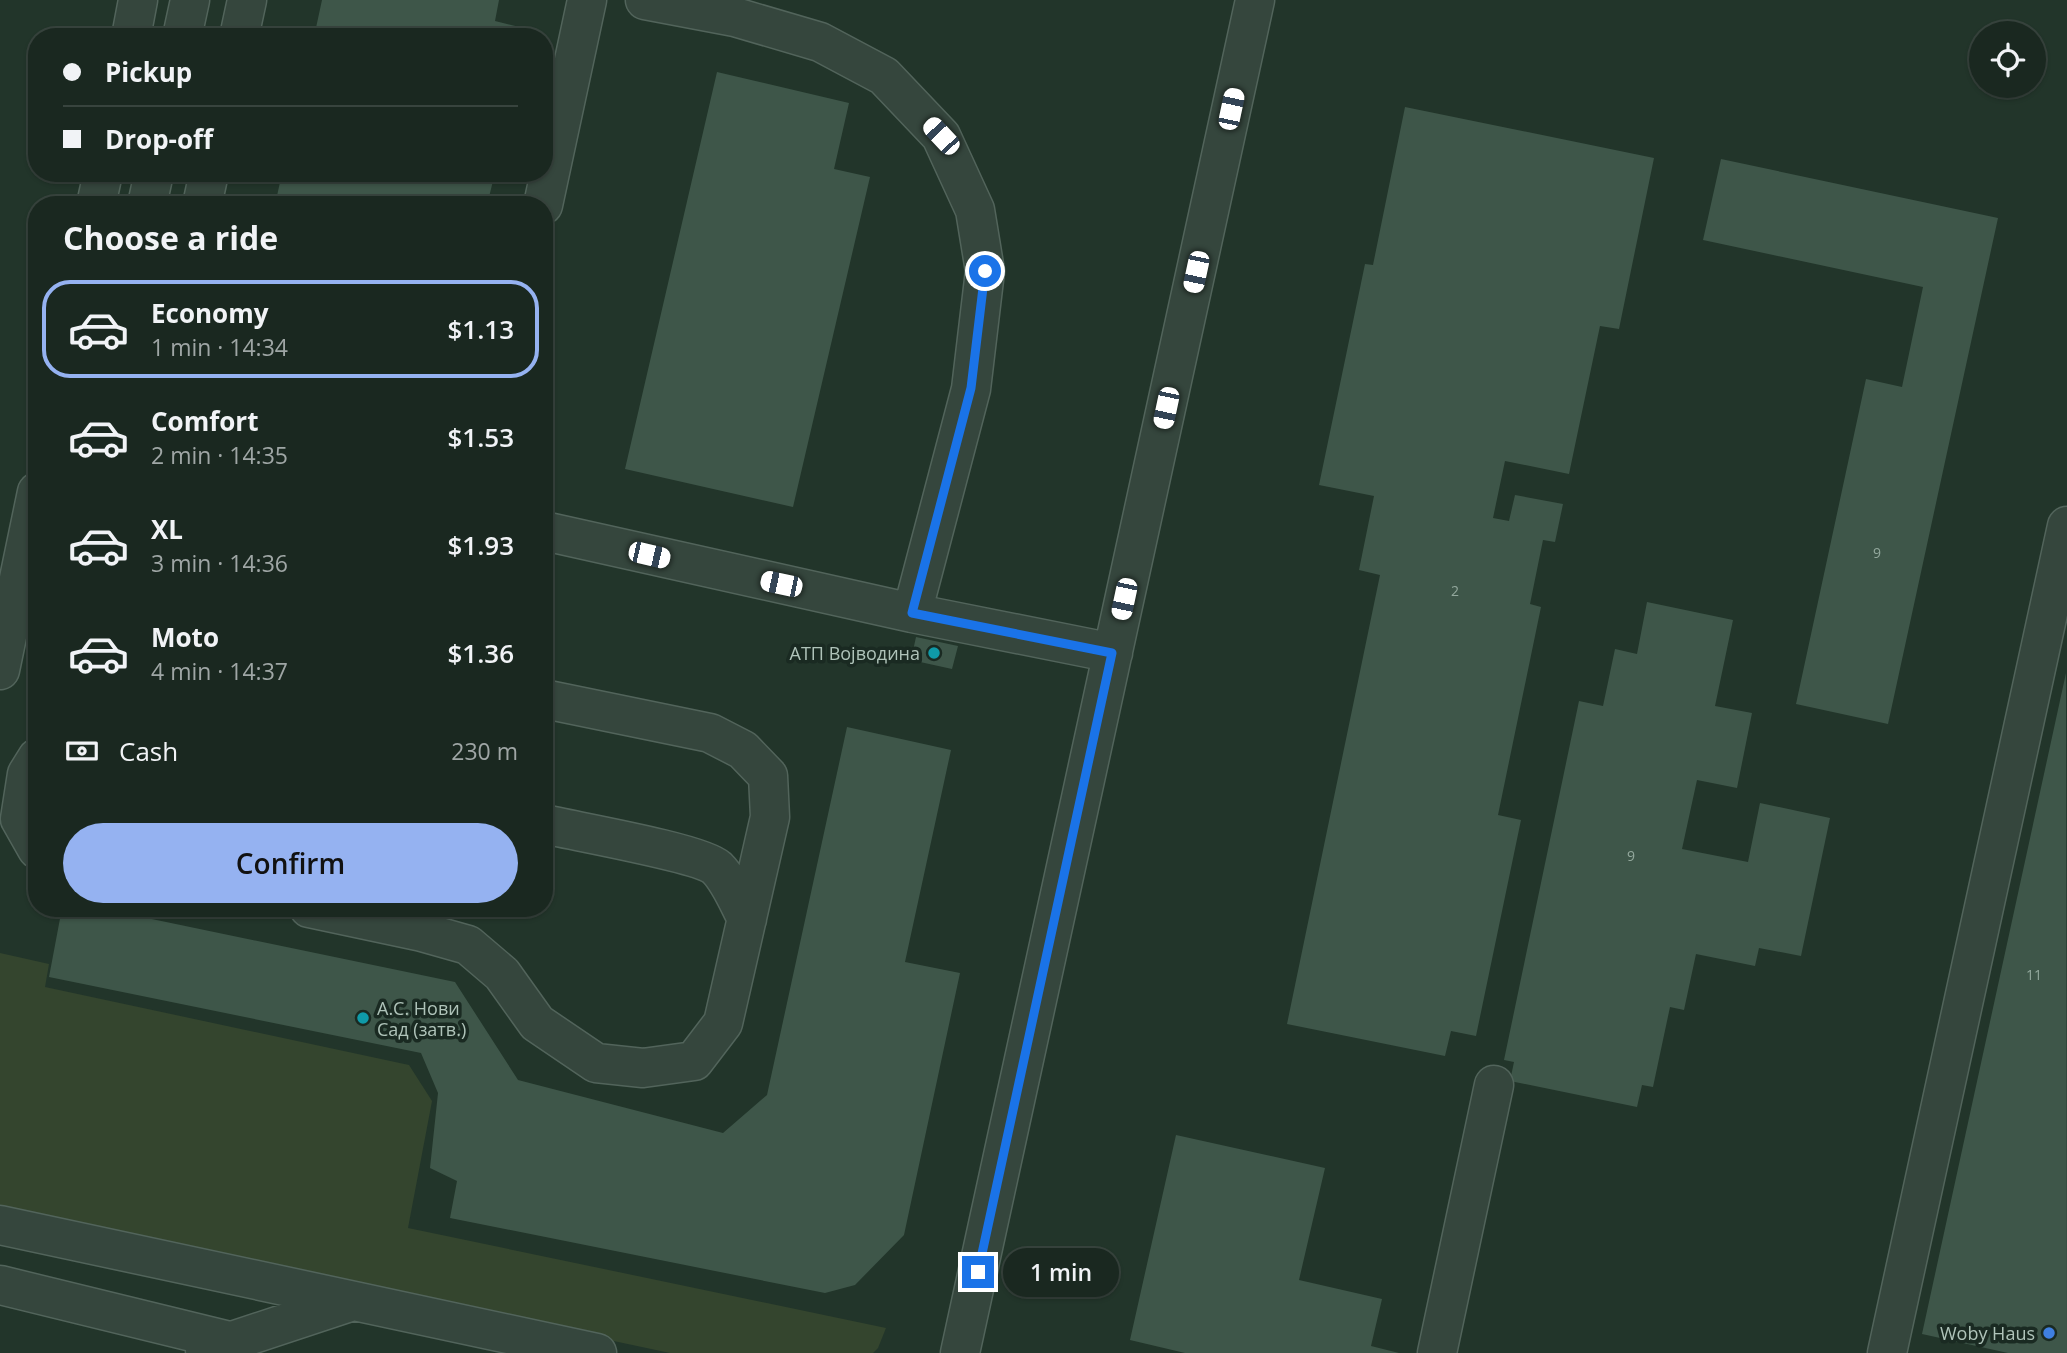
<!DOCTYPE html>
<html lang="en">
<head>
<meta charset="utf-8">
<style>
  body { margin:0; font-family:"Open Sans",sans-serif; background:#27342d; color:#f1f3f6; height:100vh; display:flex; flex-direction:column; font-size:26px; white-space:nowrap }
  * { box-sizing:border-box; margin:0 }
  p { font-size:23px; color:#9fa6a5 }
  .icon { flex:none; width:38px; height:38px; fill:none; stroke:currentColor; stroke-width:2; stroke-linecap:round; stroke-linejoin:round }
  .map { position:relative; flex:1; overflow:hidden }
  .details { position:absolute; left:28px; top:196px; width:525px; height:721px; display:flex; flex-direction:column; background:#1a2820; border-radius:28px; box-shadow:0 2px 5px #0004,0 0 0 2px #38443e }
  .details>* { flex:none }
  .top-card { position:absolute; left:28px; top:28px; width:525px; height:154px; border-radius:28px; box-shadow:0 2px 5px #0004,0 0 0 2px #38443e; display:grid; align-content:center; height:154px; padding:0 35px; background:#1a2820 }
  .fabs { position:absolute; left:1969px; top:21px; display:grid; gap:14px }
  .fabs a { display:grid; place-items:center; width:77px; height:77px; border-radius:50%; background:#1a2820; box-shadow:0 2px 5px #0004,0 0 0 2px #38443e; font-size:35px }
  .end { position:absolute; width:32px; height:32px; margin:-16px; border:9px solid #1a73e8; background:#fff; box-shadow:0 0 0 4px #fff }
  .from { border-radius:50% }
  .bubble { position:absolute; height:49px; border-radius:24px; background:#1a2820; box-shadow:0 2px 5px #0004,0 0 0 2px #38443e; font-size:23px; font-weight:600; line-height:49px; text-align:center }
  .car { position:absolute; width:21px; height:42px; margin:-21px -10px; border-radius:9px; box-shadow:0 0 5px 2px #0007; background:linear-gradient(#fff 24%,#345 0 40%,#fff 0 76%,#345 0 86%,#fff 0) }
  .top-card b { display:flex; align-items:center; gap:24px; height:66px; font-size:26px }
  .top-card b+b { border-top:2px solid #38443e }
  .top-card i { width:18px; height:18px; background:#f1f3f6 }
  ul { padding:0; list-style:none }
  li { display:flex; align-items:center; gap:21px; height:98px; margin:0 14px 10px; padding:0 21px; border:4px solid transparent; border-radius:28px }
  li div { flex:1 }
  li b { display:block; font-size:26px }
  li em { font-style:normal; font-weight:600 }
  li.on { border-color:#95b2f1 }
  li>.icon { width:63px; height:63px; stroke-width:1.5 }
  h2 { padding:0 35px; font-size:32px; line-height:84px }
  .pay { display:flex; align-items:center; gap:18px; height:77px; padding:0 35px; font-size:26px }
  .pay p { margin-inline-start:auto }
  .cta { display:flex; gap:14px; margin-top:auto; padding:14px 35px }
  .cta a { flex:1; height:80px; border-radius:42px; background:#95b2f1; color:#111; font-size:28px; font-weight:600; line-height:80px; text-align:center }
  .map>svg:first-child { display:block }
  .green { fill:#34452e }
  .building { fill:#3e5649 }
  .lines { fill:none; stroke-linecap:round; stroke-linejoin:round }
  .minor-casing { stroke:#52645b; stroke-width:41 }
  .minor { stroke:#35463d; stroke-width:38 }
  .route { stroke:#1a73e8; stroke-width:9 }
  .culture-dot { fill:#0f9aa8; stroke:#1a2a22; stroke-width:2.5 }
  .shop-dot { fill:#3f7fe0; stroke:#1a2a22; stroke-width:2.5 }
  .labels { text-anchor:middle; dominant-baseline:central; stroke-width:7; stroke-linejoin:round; paint-order:stroke }
  .number-label { font-size:14px; fill:#93a89d }
  .poi-label { font-size:18px; fill:#afc3b9; stroke:#1a2a22; text-anchor:end }
</style>
</head>
<body>
<div class="map">
<svg width="2067" height="1353" viewBox="0 0 2067 1353">
  <rect width="100%" height="100%" fill="#22352a"/>
  <path class="green" d="M0,953L49,964L45,987L409,1065L432,1101L408,1228L886,1328L878,1348L873,1353H670L0,1210Z"/>
  <path class="building" d="M322,0H499L495,21L528,29L526,37H314Z
    M717,72L849,103L834,169L870,177L793,507L625,469Z
    M1405,107L1654,158L1619,329L1600,326L1569,474L1505,461L1493,518L1509,521L1515,495L1563,504L1555,542L1543,540L1530,604L1541,607L1498,815L1521,820L1476,1036L1451,1031L1445,1056L1287,1024L1380,575L1359,570L1374,496L1319,485L1365,264L1373,265Z
    M1721,159L1998,218L1888,724L1796,704L1866,379L1902,387L1923,287L1703,240Z
    M282,173H495L487,205H275Z
    M1647,602L1733,620L1715,706L1752,713L1737,788L1697,780L1682,849L1748,862L1760,803L1830,818L1801,956L1759,948L1755,966L1696,954L1684,1010L1670,1007L1653,1087L1642,1085L1637,1107L1510,1081L1514,1062L1504,1060L1579,701L1603,706L1615,649L1637,654Z
    M916,637L958,646L952,669L911,660Z
    M2066,673L2067,1353H2008L1922,1334Z
    M847,727L951,750L905,962L960,973L904,1235L855,1285L825,1293L450,1218L457,1181L430,1168L438,1093L421,1053L49,977L62,908H99L455,982L518,1080L723,1133L767,1095Z
    M1176,1135L1325,1168L1299,1280L1382,1299L1371,1346L1399,1353H1185L1130,1340Z"/>
  <g class="lines">
    <defs>
      <path id="minor" d="M645,0L735,17L820,42L884,76L941,136L975,210L985,271L971,389L912,613
        M131,37L138,0
        M182,37L190,0
        M239,37L247,0
        M96,205L103,173
        M147,205L154,173
        M202,205L209,173
        M543,205L587,0
        M544,531L912,613L1113,653
        M0,670L37,492
        M37,758L27,774L20,819L37,849
        M544,824C573,831 701,853 717,868C730,881 738,902 747,919
        M309,908L422,932L468,945L502,974L537,1023L596,1063L643,1068L694,1061L723,1023L770,817L768,776L743,750L710,733L544,699
        M0,1225L597,1353
        M0,1285L229,1341
        M205,1350L350,1302
        M960,1353L1255,0
        M1437,1353L1494,1085
        M1887,1353L2067,526"/>
    </defs>
    <use href="#minor" class="minor-casing"/>
    <use href="#minor" class="minor"/>
  </g>
  <g class="lines">
    <path class="route" d="M978,1272L1112,653L912,613L971,388L985,271"/>
  </g>
  <g class="culture-dot">
    <circle cx="934" cy="653" r="7"/>
    <circle cx="363" cy="1018" r="7"/>
  </g>
  <circle class="shop-dot" cx="2049" cy="1333" r="7"/>
  <g class="labels">
    <g class="number-label">
      <text x="1877" y="552">9</text>
      <text x="1455" y="590">2</text>
      <text x="1631" y="855">9</text>
      <text x="2034" y="974">11</text>
    </g>
    <g class="poi-label">
      <text x="920" y="653">АТП Војводина</text>
      <text x="377" y="1008" text-anchor="start">А.С. Нови<tspan x="377" dy="21">Сад (затв.)</tspan></text>
      <text x="2035" y="1333">Woby Haus</text>
    </g>
  </g>
</svg>
<div class="fabs">
<a><svg class="icon" aria-label="locate" viewBox="0 0 24 24"><circle cx="12" cy="12" r="6"/><path d="M12 2v4M12 18v4M2 12h4M18 12h4"/></svg></a>
</div>
<i class="end from" style="left:985px;top:271px"></i>
<i class="end" style="left:978px;top:1272px"></i>
<div class="bubble" style="left:1003px;top:1248px;width:116px">1 min</div>
<i class="car" style="left:1231px;top:109px;rotate:12deg"></i>
<i class="car" style="left:941px;top:136px;rotate:317deg"></i>
<i class="car" style="left:1196px;top:272px;rotate:192deg"></i>
<i class="car" style="left:1166px;top:408px;rotate:192deg"></i>
<i class="car" style="left:649px;top:555px;rotate:103deg"></i>
<i class="car" style="left:781px;top:584px;rotate:282deg"></i>
<i class="car" style="left:1124px;top:599px;rotate:192deg"></i>
<div class="top-card">
<b><i class="from"></i>Pickup</b>
<b><i></i>Drop-off</b>
</div>
<section class="details">
<h2>Choose a ride</h2>
<ul>
<li class="on"><svg class="icon" aria-label="car" viewBox="0 0 24 24"><path d="M5 17H2v-5l4-1 3-4h7l3 4 3 1v5h-3M9 17h6M6 11h13"/><circle cx="7" cy="17" r="2"/><circle cx="17" cy="17" r="2"/></svg><div><b>Economy</b><p>1 min · 14:34</p></div><em>$1.13</em></li>
<li><svg class="icon" aria-label="car" viewBox="0 0 24 24"><path d="M5 17H2v-5l4-1 3-4h7l3 4 3 1v5h-3M9 17h6M6 11h13"/><circle cx="7" cy="17" r="2"/><circle cx="17" cy="17" r="2"/></svg><div><b>Comfort</b><p>2 min · 14:35</p></div><em>$1.53</em></li>
<li><svg class="icon" aria-label="car" viewBox="0 0 24 24"><path d="M5 17H2v-5l4-1 3-4h7l3 4 3 1v5h-3M9 17h6M6 11h13"/><circle cx="7" cy="17" r="2"/><circle cx="17" cy="17" r="2"/></svg><div><b>XL</b><p>3 min · 14:36</p></div><em>$1.93</em></li>
<li><svg class="icon" aria-label="car" viewBox="0 0 24 24"><path d="M5 17H2v-5l4-1 3-4h7l3 4 3 1v5h-3M9 17h6M6 11h13"/><circle cx="7" cy="17" r="2"/><circle cx="17" cy="17" r="2"/></svg><div><b>Moto</b><p>4 min · 14:37</p></div><em>$1.36</em></li>
</ul>
<div class="pay"><svg class="icon" aria-label="cash" viewBox="0 0 24 24"><path d="M3 7h18v10H3z"/><circle cx="12" cy="12" r="2"/></svg>Cash<p>230 m</p></div>
<div class="cta"><a>Confirm</a></div>
</section>
</div>
</body>
</html>
